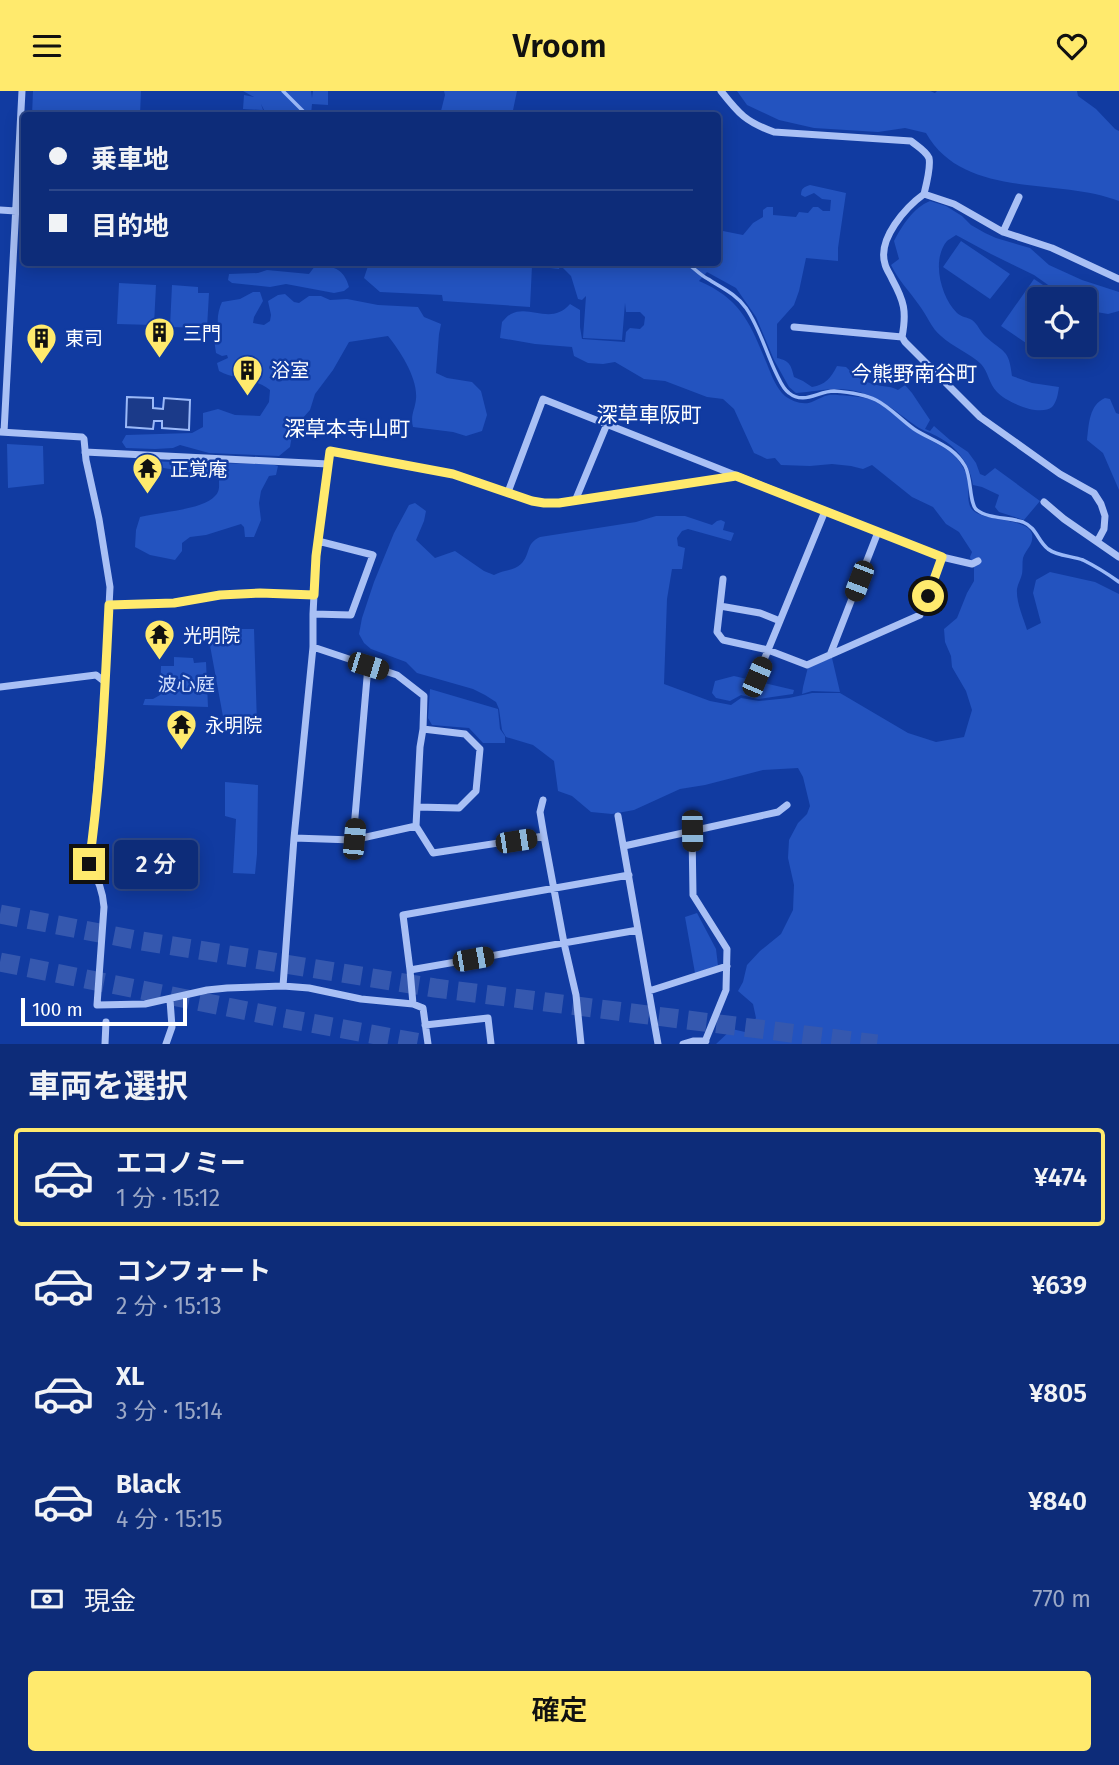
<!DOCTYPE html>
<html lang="ja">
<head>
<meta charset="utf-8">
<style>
  body { margin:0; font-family:"Fira Sans","Noto Sans JP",sans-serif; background:#16347e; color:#f1f3f6; height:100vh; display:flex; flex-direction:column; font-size:26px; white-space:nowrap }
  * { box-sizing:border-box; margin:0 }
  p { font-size:23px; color:#9aa7c6 }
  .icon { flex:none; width:38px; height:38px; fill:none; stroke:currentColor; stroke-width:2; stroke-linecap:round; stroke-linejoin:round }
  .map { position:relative; height:953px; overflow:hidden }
  .sheet { display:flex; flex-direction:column; background:#0d2c79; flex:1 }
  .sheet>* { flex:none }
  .guide { position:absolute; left:21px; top:21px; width:700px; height:154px; border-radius:7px; box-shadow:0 4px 18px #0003,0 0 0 2px #2d488a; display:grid; align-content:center; height:154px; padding:0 28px; background:#0d2c79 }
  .buttons { position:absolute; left:1027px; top:196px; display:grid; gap:14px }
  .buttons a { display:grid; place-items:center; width:70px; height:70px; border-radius:7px; background:#0d2c79; box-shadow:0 4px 18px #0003,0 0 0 2px #2d488a; font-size:35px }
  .scale { position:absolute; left:21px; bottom:18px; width:166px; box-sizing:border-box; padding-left:7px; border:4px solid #fff; border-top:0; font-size:19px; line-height:24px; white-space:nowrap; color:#fff; -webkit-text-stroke:5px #113ba1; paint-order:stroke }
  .end { position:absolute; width:32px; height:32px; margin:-16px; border:9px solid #ffea6d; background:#111; box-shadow:0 0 0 4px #111 }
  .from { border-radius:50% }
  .bubble { position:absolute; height:49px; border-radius:7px; background:#0d2c79; box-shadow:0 4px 18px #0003,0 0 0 2px #2d488a; font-size:23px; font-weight:600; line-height:49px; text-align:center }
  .car { position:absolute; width:21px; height:42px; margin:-21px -10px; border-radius:9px; box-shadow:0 0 5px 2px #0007; background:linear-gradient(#222 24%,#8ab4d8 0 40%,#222 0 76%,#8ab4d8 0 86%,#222 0) }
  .guide b { display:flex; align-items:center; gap:24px; height:66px; font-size:26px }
  .guide b+b { border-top:2px solid #2d488a }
  .guide i { width:18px; height:18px; background:#f1f3f6 }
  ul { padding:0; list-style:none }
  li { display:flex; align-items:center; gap:21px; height:98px; margin:0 14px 10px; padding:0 14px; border:4px solid transparent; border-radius:7px }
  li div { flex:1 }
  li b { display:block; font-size:26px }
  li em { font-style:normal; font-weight:600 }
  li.current { border-color:#ffea6d }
  li>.icon { width:63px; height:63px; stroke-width:1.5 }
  h2 { padding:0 28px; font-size:32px; line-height:84px }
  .pay { display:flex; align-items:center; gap:18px; height:77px; padding:0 28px; font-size:26px }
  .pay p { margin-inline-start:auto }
  .button { display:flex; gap:14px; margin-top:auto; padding:14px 28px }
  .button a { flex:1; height:80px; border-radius:7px; background:#ffea6d; color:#111; font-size:28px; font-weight:600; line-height:80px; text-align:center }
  header { display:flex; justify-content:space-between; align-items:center; height:91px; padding:0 28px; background:#ffea6d; color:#111; font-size:32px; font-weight:600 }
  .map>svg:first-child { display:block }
  .green { fill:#2353bf }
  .water { fill:#1b3a89; stroke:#9bb9f8; stroke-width:2 }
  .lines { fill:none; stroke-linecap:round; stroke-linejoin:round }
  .stream { stroke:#9bb9f8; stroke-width:3.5 }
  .highway-tunnel { stroke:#3558af; stroke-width:19; stroke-dasharray:19 10; stroke-linecap:butt }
  .street { stroke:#a9c0f5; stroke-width:7 }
  .route { stroke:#ffea6d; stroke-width:9 }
  .labels { text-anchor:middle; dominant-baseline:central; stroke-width:5; stroke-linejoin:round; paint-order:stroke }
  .poi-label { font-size:19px; fill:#fff; stroke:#113ba1; text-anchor:start }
  .park-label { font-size:19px; fill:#d2e0fe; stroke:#113ba1 }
  .neighbourhood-label { font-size:21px; fill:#fff; stroke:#113ba1 }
</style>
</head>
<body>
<header><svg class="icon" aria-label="menu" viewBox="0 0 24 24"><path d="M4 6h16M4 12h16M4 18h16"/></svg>Vroom<svg class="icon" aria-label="heart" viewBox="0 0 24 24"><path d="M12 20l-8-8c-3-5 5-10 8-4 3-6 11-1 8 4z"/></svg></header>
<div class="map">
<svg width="1119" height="953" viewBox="0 0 1119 953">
  <rect width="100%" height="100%" fill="#113ba1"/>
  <path class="green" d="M33,0H141L140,24H32Z
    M243,0H311L312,7L313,0H328V14L312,13L311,24H277V21L264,19L261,13L263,19L243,18L244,4L254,6Z
    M444,0H517L512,24H440L445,4Z
    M737,0H930L935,2L937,0H1077L1078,5L1096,18L1115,38L1119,40V110C1058,86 964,109 926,42L905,37L878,41L814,37L779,29L747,14Z
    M810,94L846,102L838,157V170L806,167L799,200L794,214L777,233V267C790,270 791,274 794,286L803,290L812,296C825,294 831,287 837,275L846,276C853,283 860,289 870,292C879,296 889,294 898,299L905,294L912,302L930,329L925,338L930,340L934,335L950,349L968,361L976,372L980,383L985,385L995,377L1040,410L1024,429L999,421L995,416L999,404L982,396L973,394C970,374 958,357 940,347C932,342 923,340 916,335C892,318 879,304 850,299C831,296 815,301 796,302L789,296L774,269L756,226L736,197L707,181L699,190C741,208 750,232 767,273C771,283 776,297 785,305C793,311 805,315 814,310C819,308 823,305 829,304C833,303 860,306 865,307C882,310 900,330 913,339C927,349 942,353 954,364C959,369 963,376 966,382C972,393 963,413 975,421C988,430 1029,428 1032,443C1034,454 1026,458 1023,467C1022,472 1023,477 1022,483C1021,488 1018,492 1017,498C1016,511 1023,526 1027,539L1041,532L1033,502L1036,489L1050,481L1095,491L1119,503V953H716L732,938L745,941L756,927L753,913L738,900L743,891L747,874L760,860L781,843L793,819L794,794L788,767L789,749L798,732L807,723L810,715L803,686L798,677L763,679L705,694L680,698L634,719L612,723L591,721L572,705L558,700L554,670L533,654L506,646L502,639L499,618L496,611L485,604L473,598L417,582L406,571L371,558L364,552L359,543L362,527L374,491L394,442L409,414L415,412L426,420L424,430L416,449L435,467L455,460L484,480L494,484C503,479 514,480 521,473C531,463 525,453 540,446L636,431L656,425H685L712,434L717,430L721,429L725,431L723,439L734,442L731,450L688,438L682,440L677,447L678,455L685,457L682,478H672L667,508L664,593L710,610L731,614L741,607L759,610L789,607L812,602H840L908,642L936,651L964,646L972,619L966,600L952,576L951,565L945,551L944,538L957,527L967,502L974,490V471L971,470L970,466L972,461L959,441L946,433L933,416L912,406L872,374L863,378L851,375L832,373L810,375L781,374L775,367L767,368L754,362L734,318L723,308L707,306L665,290L644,288L615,271L603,273L588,272L574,265L572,256L535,253L500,247L502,231C505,228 507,225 511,223C530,213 551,235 570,213L580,219V236L582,248L625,251L626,241L630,237L640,238L644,234L645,226L640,221H626L625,212L622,249L583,247L586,205L582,209L578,208L571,185L560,174L559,178L532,175L530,216L443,210L442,204L380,201L364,187L369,172H718V139L743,144L753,132L763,126V119L767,116H773V124L796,126L799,121L808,122L813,116H818L823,120H830L831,109L822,108L814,102L805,106L801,104C801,97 804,96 810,94Z
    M930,110L946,115L962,125L971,134L985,142L996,147L1030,157L1049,174L1082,189L1119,201V220L1108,223L1085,219V208H1068L1034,184L991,163L956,144C955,145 948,149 947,150C931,169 941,206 957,222C961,226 967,226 972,229C978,233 980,241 986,246C1004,262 1009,258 1012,285L1032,292L1059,296C1058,302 1057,311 1052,316C1040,326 1006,311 997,301C989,293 988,280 981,273C969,262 953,256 941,245C931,237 927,224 919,214C908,198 900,192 891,174L899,168L894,150C902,135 913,117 930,110Z
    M961,150L1010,183L990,208L943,176Z
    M315,175C333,174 344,178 349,196L344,200L334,202L286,193L270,196L232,192L228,189L229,183L258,182L267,179L309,183Z
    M1034,188L1064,208H1040V254H1051L1044,262L1035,258L1001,235Z
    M119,192L156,194L154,234L117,233Z
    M172,194L198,196V202H209L207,237L170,236Z
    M253,201H260L263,210L254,226L253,232L264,234L270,230L271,224L268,210L278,204L285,203L294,211L299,212L309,205H321L330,209L347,208L378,214L418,216L424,226L441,233L439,243L436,282L447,287L472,291L481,300L487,324L482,340L466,345L453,341L413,336C410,324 415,319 416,308C418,287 400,260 388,245L349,251L333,279L315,303L310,319L293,338L290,356L279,365L209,362L180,354L173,357L155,358L126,357L122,351L126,344L192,342L203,336V322L218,318L235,324L260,325L269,311L270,299C255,287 236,289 219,280L217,272L228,267L227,264L222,265L216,262L214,248L221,245C216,234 217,222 222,211L240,208Z
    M1105,307L1110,308L1116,322L1119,323V399L1103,362L1087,349C1089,333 1089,314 1105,307Z
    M7,353L43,355L44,393L8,397Z
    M149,370L200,372L271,373L278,375L276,384L269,385L261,400L259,412L261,429L254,446H245L244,436L241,433L206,444L190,446L182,452V460L175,469L150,464L135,456L136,439L140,426C159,421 203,419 215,405C220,400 219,395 219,389L210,384L150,375Z
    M207,538H254L257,633L224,631Z
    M174,566L193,567L194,572L206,571L208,616L143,614L145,608H153L160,604L161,575H174Z
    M832,567L840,601L812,600L802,603L803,596L808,576Z
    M734,585L794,599L793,603L758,608L741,604L730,610L716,607L712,602L715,590Z
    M430,598L498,618L500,638L505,645V652H483L469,637L432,634L428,627Z
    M225,691L258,694L257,763L255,783L233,782L236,728L225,725Z
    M697,822L716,858L718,875L695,882L685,826Z"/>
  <path class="water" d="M127,306L153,307V317L163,318L164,307L190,309L189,339L162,337V330H154L153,338L126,336Z"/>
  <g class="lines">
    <path class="stream" d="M283,0L307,24
      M687,172C694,177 700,184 708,188C722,197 736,203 746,217C760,237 766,262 777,284C780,290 783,298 789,302C804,314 818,300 834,300C847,301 864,303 876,309C890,316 901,329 914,338C932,350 953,354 965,375C972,387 969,414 977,419C988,428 1009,426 1023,431C1037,437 1037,449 1048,458C1057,465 1072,465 1083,469C1095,475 1108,483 1119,491"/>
    <path class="highway-tunnel" d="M0,823L136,849L435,897L877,953
      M0,871L283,927L426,953"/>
    <path class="street" d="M721,0C739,23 746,31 774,41L911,50C917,55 926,60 929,67C931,76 926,95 924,103C906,116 877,148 885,173C886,178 890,183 892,188C904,210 907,220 902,246L905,251L980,326L1060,383L1094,402L1101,413L1105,425L1104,438L1097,451
      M924,103L954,113L1003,141L1052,157L1119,188
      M0,119L16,120
      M1003,141L1019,106
      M794,236L902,246
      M0,341L82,346L84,348L86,369L99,428L110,496L104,613L93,743L89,773C98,787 103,800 104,816L97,914L145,913L207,899L227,897L283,895L309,897L361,908L413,913L423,917L428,953
      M4,341L22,0
      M85,361L328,373
      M508,401L543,308L942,466L972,473L978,470
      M575,410L607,333
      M1044,411L1064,428L1119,466
      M723,488L717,541L723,549L768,559L807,574L920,524L942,466
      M109,514L174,512L220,504L260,502L314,504
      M720,515L760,522L780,530
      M313,523L351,524L373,464L318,450
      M313,556L397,584L424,605L423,638L420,656L416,735L433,762L544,745L564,852L576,904L581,953
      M830,564L878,441
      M757,586L825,420
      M0,596L96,584L105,591
      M543,709L540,721L544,745
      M417,716L459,717L476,700L480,658L465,643L423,638
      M618,725L658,953
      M692,740L693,804L727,858L726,899L704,953
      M294,747L353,749L416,735
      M353,749L368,575
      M624,755L778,721L787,714
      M410,879L403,824L629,784
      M283,895L294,747L313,556V523L316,465L330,360L453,383L532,410L544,412H559L736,385
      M649,900L727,875
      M413,913L410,879L638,839
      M425,934L488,927L491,953
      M105,953L106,931
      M166,953L172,936L170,909
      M683,953L693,950H706"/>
  </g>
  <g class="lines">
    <path class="route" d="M89,773C101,688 105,599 109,514L174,512L220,504L260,502L314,504L316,465L330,360L453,383L532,410L544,412H559L736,385L942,466L928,505"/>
  </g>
  <defs>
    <symbol id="building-pin" viewBox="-11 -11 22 30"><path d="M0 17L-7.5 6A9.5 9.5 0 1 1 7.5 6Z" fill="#ffea6d" stroke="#113ba1"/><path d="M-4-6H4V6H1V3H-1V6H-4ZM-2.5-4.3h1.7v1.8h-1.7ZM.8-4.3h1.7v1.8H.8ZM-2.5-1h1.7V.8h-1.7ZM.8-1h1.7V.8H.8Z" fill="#111"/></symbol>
    <symbol id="temple-pin" viewBox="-11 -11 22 30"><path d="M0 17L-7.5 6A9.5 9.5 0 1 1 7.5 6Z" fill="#ffea6d" stroke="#113ba1"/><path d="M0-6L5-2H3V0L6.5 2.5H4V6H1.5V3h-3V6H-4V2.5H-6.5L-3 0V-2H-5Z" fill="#111"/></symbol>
  </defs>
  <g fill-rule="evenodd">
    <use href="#building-pin" x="142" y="224" width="35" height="47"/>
    <use href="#building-pin" x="24" y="230" width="35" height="47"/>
    <use href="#building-pin" x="230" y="262" width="35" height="47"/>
    <use href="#temple-pin" x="130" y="360" width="35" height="47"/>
    <use href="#temple-pin" x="142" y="526" width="35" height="47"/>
    <use href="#temple-pin" x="164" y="616" width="35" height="47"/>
  </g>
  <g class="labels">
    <g class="poi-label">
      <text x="183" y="242">三門</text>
      <text x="65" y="247">東司</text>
      <text x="271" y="279">浴室</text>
      <text x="170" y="378">正覚庵</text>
      <text x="183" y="544">光明院</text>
      <text x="205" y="634">永明院</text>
    </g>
    <g class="park-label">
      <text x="186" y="593">波心庭</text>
    </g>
    <g class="neighbourhood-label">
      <text x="914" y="283">今熊野南谷町</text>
      <text x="649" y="324">深草車阪町</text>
      <text x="347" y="338">深草本寺山町</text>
    </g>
  </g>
</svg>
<div class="buttons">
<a><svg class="icon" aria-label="locate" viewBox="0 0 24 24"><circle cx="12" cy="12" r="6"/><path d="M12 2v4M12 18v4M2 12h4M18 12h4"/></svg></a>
</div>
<div class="scale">100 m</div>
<i class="end from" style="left:928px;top:505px"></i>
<i class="end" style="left:89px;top:773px"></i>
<div class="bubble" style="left:114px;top:749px;width:84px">2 分</div>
<i class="car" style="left:859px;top:490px;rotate:201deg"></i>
<i class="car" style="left:368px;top:575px;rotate:107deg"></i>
<i class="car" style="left:757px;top:586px;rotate:23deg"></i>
<i class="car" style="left:692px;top:740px;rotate:179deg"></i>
<i class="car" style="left:354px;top:748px;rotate:5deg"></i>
<i class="car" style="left:516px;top:750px;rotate:81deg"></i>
<i class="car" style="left:473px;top:868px;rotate:80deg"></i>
<div class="guide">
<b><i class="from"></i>乗車地</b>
<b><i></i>目的地</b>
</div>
</div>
<section class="sheet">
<h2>車両を選択</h2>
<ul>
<li class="current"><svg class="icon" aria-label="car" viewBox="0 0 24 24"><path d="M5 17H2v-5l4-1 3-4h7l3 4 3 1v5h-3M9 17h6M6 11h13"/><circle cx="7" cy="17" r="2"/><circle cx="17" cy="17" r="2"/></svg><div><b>エコノミー</b><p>1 分 · 15:12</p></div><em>¥474</em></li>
<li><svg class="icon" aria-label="car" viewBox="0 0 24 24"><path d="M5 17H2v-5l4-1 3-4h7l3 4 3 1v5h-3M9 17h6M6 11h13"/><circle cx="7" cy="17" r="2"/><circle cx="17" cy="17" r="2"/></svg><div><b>コンフォート</b><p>2 分 · 15:13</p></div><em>¥639</em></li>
<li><svg class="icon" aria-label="car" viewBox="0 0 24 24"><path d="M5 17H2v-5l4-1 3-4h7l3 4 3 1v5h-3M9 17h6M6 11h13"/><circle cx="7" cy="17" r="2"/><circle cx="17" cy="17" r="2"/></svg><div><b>XL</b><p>3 分 · 15:14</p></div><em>¥805</em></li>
<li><svg class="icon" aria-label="car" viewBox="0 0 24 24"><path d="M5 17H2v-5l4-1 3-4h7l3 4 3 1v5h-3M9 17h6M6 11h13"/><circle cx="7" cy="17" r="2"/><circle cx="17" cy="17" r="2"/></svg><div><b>Black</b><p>4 分 · 15:15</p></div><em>¥840</em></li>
</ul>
<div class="pay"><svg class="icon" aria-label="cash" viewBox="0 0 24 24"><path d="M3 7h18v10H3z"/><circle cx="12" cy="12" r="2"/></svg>現金<p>770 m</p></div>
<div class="button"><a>確定</a></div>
</section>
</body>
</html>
